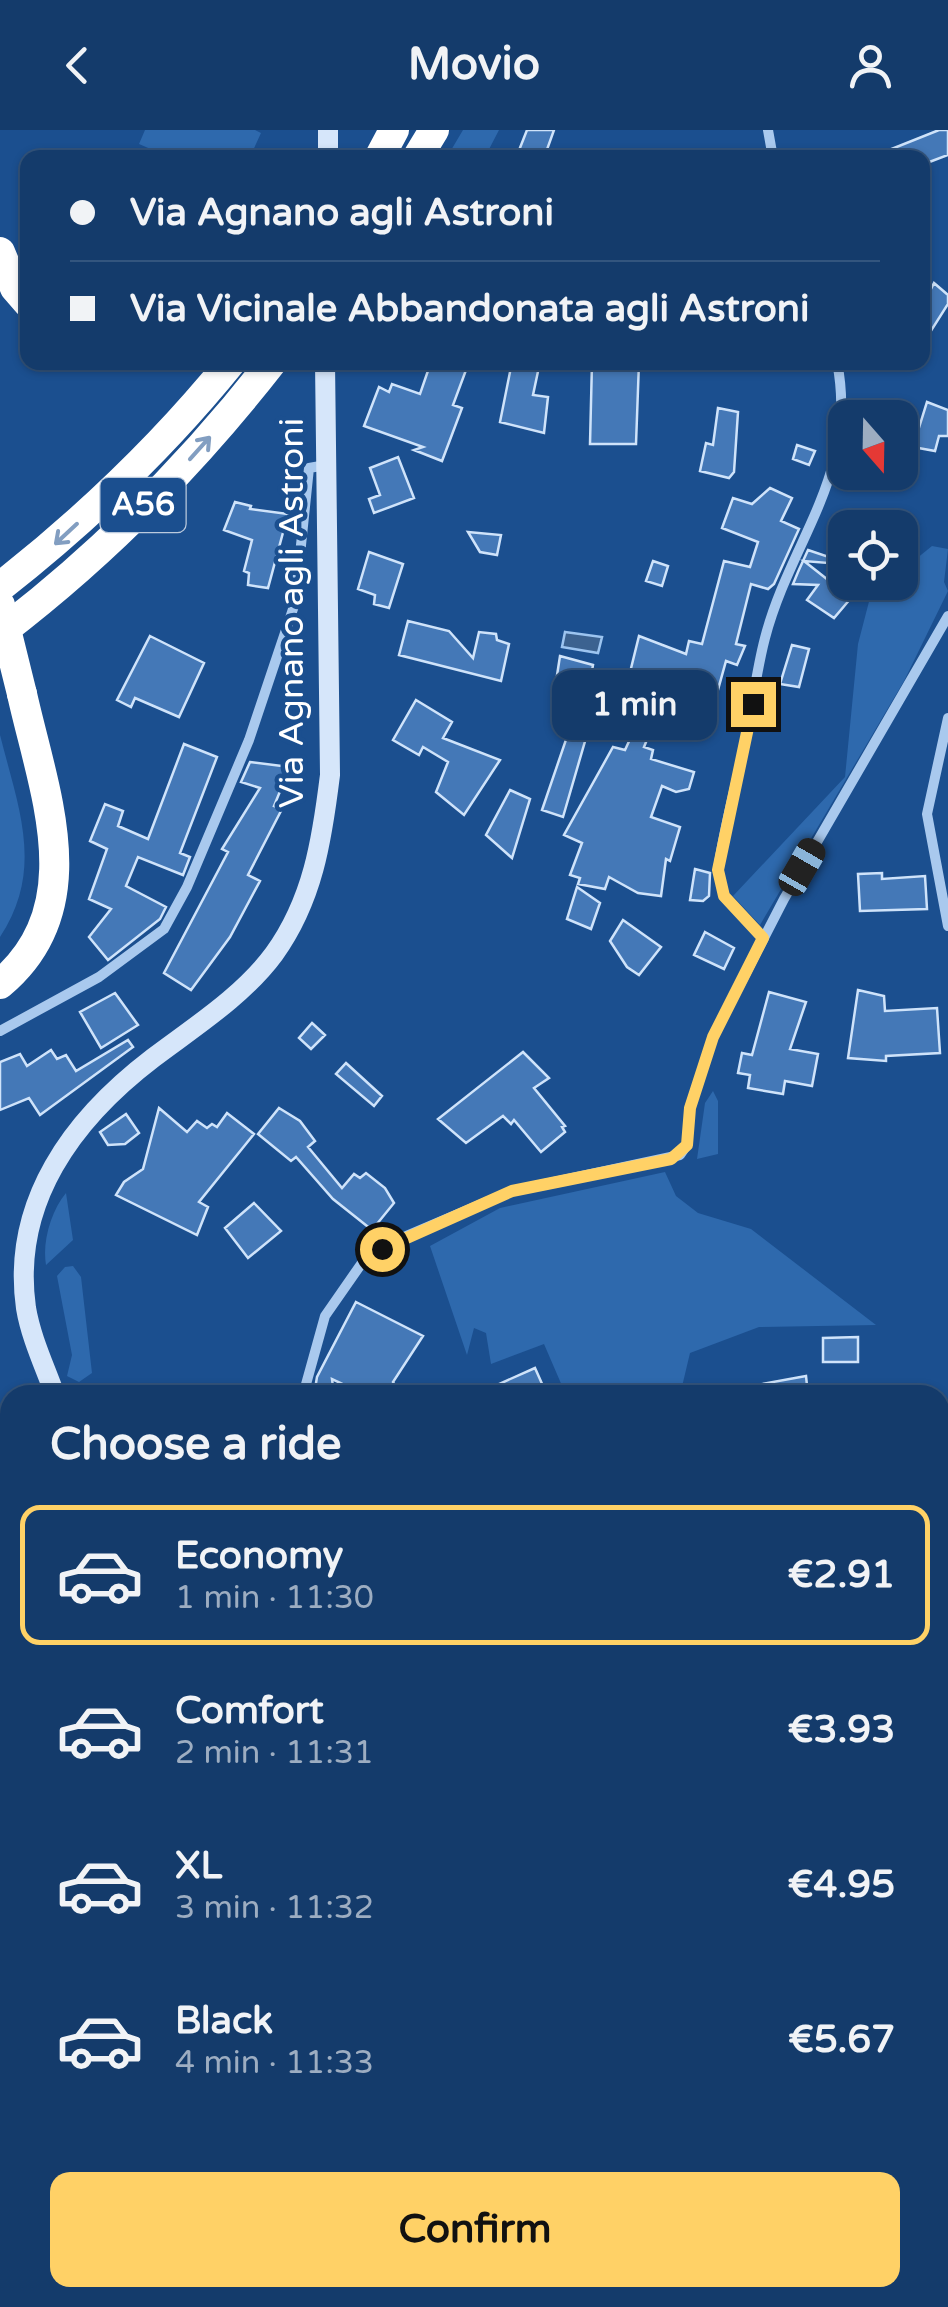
<!DOCTYPE html>
<html lang="en">
<head>
<meta charset="utf-8">
<style>
  body { margin:0; font-family:"Varela Round",sans-serif; background:#1d4271; color:#f1f3f6; height:100vh; display:flex; flex-direction:column; font-size:38px; white-space:nowrap }
  * { box-sizing:border-box; margin:0 }
  p { font-size:32px; color:#9dadc1 }
  .icon { flex:none; width:55px; height:55px; fill:none; stroke:currentColor; stroke-width:2; stroke-linecap:round; stroke-linejoin:round }
  .map { position:relative; flex:1; overflow:hidden }
  .drawer { position:absolute; left:0px; top:1255px; width:950px; height:922px; display:flex; flex-direction:column; background:#143b6b; border-radius:30px 30px 0 0; box-shadow:0 2px 8px #0004,0 0 0 2px #33557e }
  .drawer>* { flex:none }
  .top-card { position:absolute; left:20px; top:20px; width:910px; height:220px; border-radius:20px; box-shadow:0 2px 8px #0004,0 0 0 2px #33557e; display:grid; align-content:center; height:220px; padding:0 50px; background:#143b6b }
  .needle { width:65px; rotate:160deg }
  .tools { position:absolute; left:828px; top:270px; display:grid; gap:20px }
  .tools a { display:grid; place-items:center; width:90px; height:90px; border-radius:20px; background:#143b6b; box-shadow:0 2px 8px #0004,0 0 0 2px #33557e; font-size:50px }
  .end { position:absolute; width:45px; height:45px; margin:-22px; border:12px solid #ffd166; background:#111; box-shadow:0 0 0 5px #111 }
  .from { border-radius:50% }
  .bubble { position:absolute; height:70px; border-radius:20px; background:#143b6b; box-shadow:0 2px 8px #0004,0 0 0 2px #33557e; font-size:32px; font-weight:700; line-height:70px; text-align:center }
  .car { position:absolute; width:30px; height:60px; margin:-30px -15px; border-radius:12px; box-shadow:0 0 8px 2px #0007; background:linear-gradient(#222 24%,#8ab4d8 0 40%,#222 0 76%,#8ab4d8 0 86%,#222 0) }
  .top-card b { display:flex; align-items:center; gap:35px; height:95px; font-size:38px }
  .top-card b+b { border-top:2px solid #33557e }
  .top-card i { width:25px; height:25px; background:#f1f3f6 }
  ul { padding:0; list-style:none }
  li { display:flex; align-items:center; gap:30px; height:140px; margin:0 20px 15px; padding:0 30px; border:5px solid transparent; border-radius:20px }
  li div { flex:1 }
  li b { display:block; font-size:38px }
  li em { font-style:normal; font-weight:700 }
  li.current { border-color:#ffd166 }
  li>.icon { width:90px; height:90px; stroke-width:1.5 }
  h2 { padding:0 50px; font-size:45px; line-height:120px }
  .cta { display:flex; gap:20px; margin-top:auto; padding:20px 50px }
  .cta a { flex:1; height:115px; border-radius:20px; background:#ffd166; color:#111; font-size:40px; font-weight:700; line-height:115px; text-align:center }
  header { display:flex; justify-content:space-between; align-items:center; height:130px; padding:0 50px; background:#143b6b; font-size:45px; font-weight:700 }
  .map>svg:first-child { display:block }
  .green { fill:#2e69ad }
  .water { fill:#3c6290; stroke:#9cc4f0; stroke-width:2.5 }
  .building { fill:#4478b7; stroke:#cfe3fa; stroke-width:2.5 }
  .lines { fill:none; stroke-linecap:round; stroke-linejoin:round }
  .street { stroke:#a9c9ee; stroke-width:10 }
  .secondary { stroke:#d6e6fa; stroke-width:20 }
  .highway { stroke:#fff; stroke-width:30 }
  .highway-bridge { stroke:#fff; stroke-width:30 }
  .oneway { stroke:#829ec1 }
  .route { stroke:#ffd166; stroke-width:12 }
  .labels { text-anchor:middle; dominant-baseline:central; stroke-width:9; stroke-linejoin:round; paint-order:stroke }
  .shield { fill:#1b4f8f; stroke:#bbcadd; stroke-width:2.5 }
  .shield-label { font-size:32px; font-weight:bold; fill:#fff }
  .street-label { font-size:35px; fill:#fff; stroke:#1b4f8f }
</style>
</head>
<body>
<header><svg class="icon" aria-label="back" viewBox="0 0 24 24"><path d="M15 5l-7 7 7 7"/></svg>Movio<svg class="icon" aria-label="person" viewBox="0 0 24 24"><circle cx="12" cy="8" r="4"/><path d="M4 21q1-7 8-7t8 7"/></svg></header>
<div class="map">
<svg width="948" height="2177" viewBox="0 0 948 2177">
  <rect width="100%" height="100%" fill="#1b4f8f"/>
  <path class="green" d="M145,0H255L261,3L250,27H169L139,14Z
    M463,0H499L485,27H447Z
    M932,416L948,419L944,452L948,461L904,551L760,795L733,766L845,647L858,514L872,460L900,452V442Z
    M0,605C18,677 45,739 0,807Z
    M713,961L718,971V1024L697,1029L705,973Z
    M665,1042L676,1066L698,1083L751,1099L876,1195L759,1197L690,1223L680,1265H566L544,1214L491,1234L486,1203L474,1198L467,1225L430,1116L500,1078Z
    M66,1063L73,1110L46,1135C42,1112 51,1081 66,1063Z
    M73,1136L81,1147L92,1243L79,1252L67,1246L72,1225L57,1146L65,1137Z
    M10,1945V2168H99L101,2177H0V1947Z
    M407,2168H513L520,2177H412Z
    M625,2168H870L873,2177H631Z"/>
  <path class="water" d="M565,502L602,507L598,523L562,517Z"/>
  <path class="building" d="M527,0H554L544,28H516Z
    M939,0H948V25L924,34L922,28H869Z
    M934,153L948,165V174L922,215V177Z
    M431,232H469L453,275L462,278L442,331L414,320L423,317L364,296L379,257L389,262L392,254L420,264Z
    M512,232H540L533,265L548,267L544,303L500,292Z
    M592,232H639L636,314H590Z
    M927,272L948,280V306H939L935,321L913,317Z
    M718,278L738,282L734,342L729,348L700,341L706,313L713,315Z
    M797,315L815,321L809,335L793,329Z
    M398,327L414,368L374,383L369,369L380,365L370,338Z
    M770,358L792,368L781,391L799,399L774,454L768,459L751,454L736,514L745,516L737,535L726,531L711,585L662,573L644,617L653,620L651,629L694,642L689,659L676,662L662,656L651,687L680,697L670,731L666,729L661,766L638,763L609,747L605,759L578,754L580,748L570,745L582,713L564,705L613,617L625,620L637,594L619,587L639,506L686,524L689,511L702,514L724,431L750,437L758,412L722,398L733,368L752,374Z
    M235,372L251,376L250,379L288,384L268,458L248,455L249,443L244,441L252,410L224,400Z
    M468,402L501,405L497,425L480,422Z
    M808,420L829,427L828,433L804,431L851,468L834,488L807,470L818,455L793,454L798,442Z
    M369,422L403,434L389,478L374,474L375,465L358,459Z
    M653,431L668,436L662,456L646,451Z
    M408,491L449,501L473,528L479,502L496,504L497,510L509,514L501,551L399,525Z
    M150,506L204,533L179,587L135,568L131,577L117,570Z
    M792,515L809,519L799,557L780,554Z
    M560,526L593,535L586,576L553,571Z
    M416,570L452,592L443,608L500,630L464,685L436,662L448,632L423,617L419,625L393,610Z
    M571,595L588,601L563,687L542,680Z
    M184,614L217,627L180,723L190,727L183,745L138,727L126,756L166,777L160,789L108,830L89,807L111,779L89,769L107,719L90,711L105,674L123,681L118,696L148,709Z
    M250,632L290,637L274,676L282,679L248,745L260,751L230,807L191,860L164,843L228,722L222,719L260,658L241,652Z
    M510,660L530,669L512,728L486,705Z
    M695,739L710,743L709,766L703,771L690,770Z
    M882,743V749L925,746L927,779L860,781L858,744Z
    M577,757L600,773L591,799L567,789Z
    M623,790L661,817L639,845L627,837L610,811Z
    M705,802L734,818L724,839L694,825Z
    M858,860L884,866L885,881L937,878L940,923L886,926V931L848,928Z
    M769,862L806,872L790,919L818,924L812,956L785,951L783,964L748,958L750,945L738,943L742,923L752,925Z
    M115,863L138,895L101,918L80,882Z
    M312,893L325,905L311,919L299,908Z
    M128,910L133,917L40,985L29,968L0,980V932L20,924L27,936L51,920L57,929L66,925L76,941Z
    M523,922L549,948L534,958L565,996L562,997L565,1002L541,1022L514,990L511,994L503,986L466,1013L438,989Z
    M346,933L382,966L374,976L336,944Z
    M159,978L187,1002L197,991L207,998L212,994L217,997L227,983L254,1004L199,1072L208,1077L197,1105L116,1065L124,1052L143,1039Z
    M279,978L300,991L315,1011L308,1017L342,1058L354,1044L360,1048L366,1043L385,1058L394,1073L372,1100L333,1069L296,1027L291,1031L258,1004Z
    M126,984L139,1003L125,1014L108,1015L100,1002Z
    M254,1073L281,1101L248,1128L225,1098Z
    M356,1172L423,1206L393,1252L401,1265H366L332,1249L334,1265H314L317,1247Z
    M858,1207V1232H823V1208Z
    M535,1238L547,1265H505L499,1254Z
    M806,1246L808,1265H747L746,1257Z"/>
  <g class="lines">
    <path class="street" d="M768,0L773,28
      M948,588L927,684L948,796
      M763,808L724,766L718,740C724,697 736,656 745,613C752,579 756,542 765,508C791,409 859,344 837,232
      M0,901L99,847L164,799L187,757L249,610L295,473L309,338L326,335
      M303,1265L325,1186L364,1130L406,1106L512,1061L680,1025L687,1015L690,977L713,907L784,769L948,486
      M0,1727L10,1747"/>
    <path class="secondary" d="M328,28V0
      M55,1265C45,1237 31,1208 26,1178C11,1072 73,989 153,928C194,897 243,866 274,824C313,770 322,710 330,645L325,232
      M582,2168L590,2177"/>
    <path class="highway" d="M379,28L394,0
      M417,28L434,0
      M0,122L15,158L28,173
      M0,457C84,391 163,316 231,232
      M0,503C101,426 194,332 272,232
      M0,854C92,777 44,663 22,564"/>
    <path class="highway-bridge" d="M0,475L22,564"/>
  </g>
  <defs><path id="oneway-shaft" d="M-6 0H5M1.5-3L5.5 0L1.5 3" fill="none" stroke-width="1.6" stroke-linecap="round" stroke-linejoin="round" transform="scale(2.5)"/></defs>
  <g class="oneway">
    <use href="#oneway-shaft" transform="translate(200 318) rotate(-48)"/>
    <use href="#oneway-shaft" transform="translate(66 404) rotate(137)"/>
  </g>
  <g class="lines">
    <path class="route" d="M382,1119L512,1061L671,1029L687,1015L690,978L713,907L763,808L724,766L718,740L753,574"/>
  </g>
  <g class="labels">
    <rect class="shield" x="100.5" y="348" width="85" height="54" rx="8"/>
    <g class="shield-label">
      <text x="143" y="375">A56</text>
    </g>
    <g class="street-label">
      <text transform="translate(292 483) rotate(-90)">Via Agnano agli Astroni</text>
    </g>
  </g>
</svg>
<div class="tools">
<a><svg class="needle" viewBox="-14 -14 28 28"><path d="M0-13l5 13h-10z" fill="#e53935"/><path d="M0 13l5-13h-10z" fill="#9dadc1"/></svg></a>
<a><svg class="icon" aria-label="locate" viewBox="0 0 24 24"><circle cx="12" cy="12" r="6"/><path d="M12 2v4M12 18v4M2 12h4M18 12h4"/></svg></a>
</div>
<i class="end from" style="left:382px;top:1119px"></i>
<i class="end" style="left:753px;top:574px"></i>
<div class="bubble" style="left:552px;top:540px;width:165px">1 min</div>
<i class="car" style="left:802px;top:737px;rotate:30deg"></i>
<div class="top-card">
<b><i class="from"></i>Via Agnano agli Astroni</b>
<b><i></i>Via Vicinale Abbandonata agli Astroni</b>
</div>
<section class="drawer">
<h2>Choose a ride</h2>
<ul>
<li class="current"><svg class="icon" aria-label="car" viewBox="0 0 24 24"><path d="M5 17H2v-5l4-1 3-4h7l3 4 3 1v5h-3M9 17h6M6 11h13"/><circle cx="7" cy="17" r="2"/><circle cx="17" cy="17" r="2"/></svg><div><b>Economy</b><p>1 min · 11:30</p></div><em>€2.91</em></li>
<li><svg class="icon" aria-label="car" viewBox="0 0 24 24"><path d="M5 17H2v-5l4-1 3-4h7l3 4 3 1v5h-3M9 17h6M6 11h13"/><circle cx="7" cy="17" r="2"/><circle cx="17" cy="17" r="2"/></svg><div><b>Comfort</b><p>2 min · 11:31</p></div><em>€3.93</em></li>
<li><svg class="icon" aria-label="car" viewBox="0 0 24 24"><path d="M5 17H2v-5l4-1 3-4h7l3 4 3 1v5h-3M9 17h6M6 11h13"/><circle cx="7" cy="17" r="2"/><circle cx="17" cy="17" r="2"/></svg><div><b>XL</b><p>3 min · 11:32</p></div><em>€4.95</em></li>
<li><svg class="icon" aria-label="car" viewBox="0 0 24 24"><path d="M5 17H2v-5l4-1 3-4h7l3 4 3 1v5h-3M9 17h6M6 11h13"/><circle cx="7" cy="17" r="2"/><circle cx="17" cy="17" r="2"/></svg><div><b>Black</b><p>4 min · 11:33</p></div><em>€5.67</em></li>
</ul>
<div class="cta"><a>Confirm</a></div>
</section>
</div>
</body>
</html>
